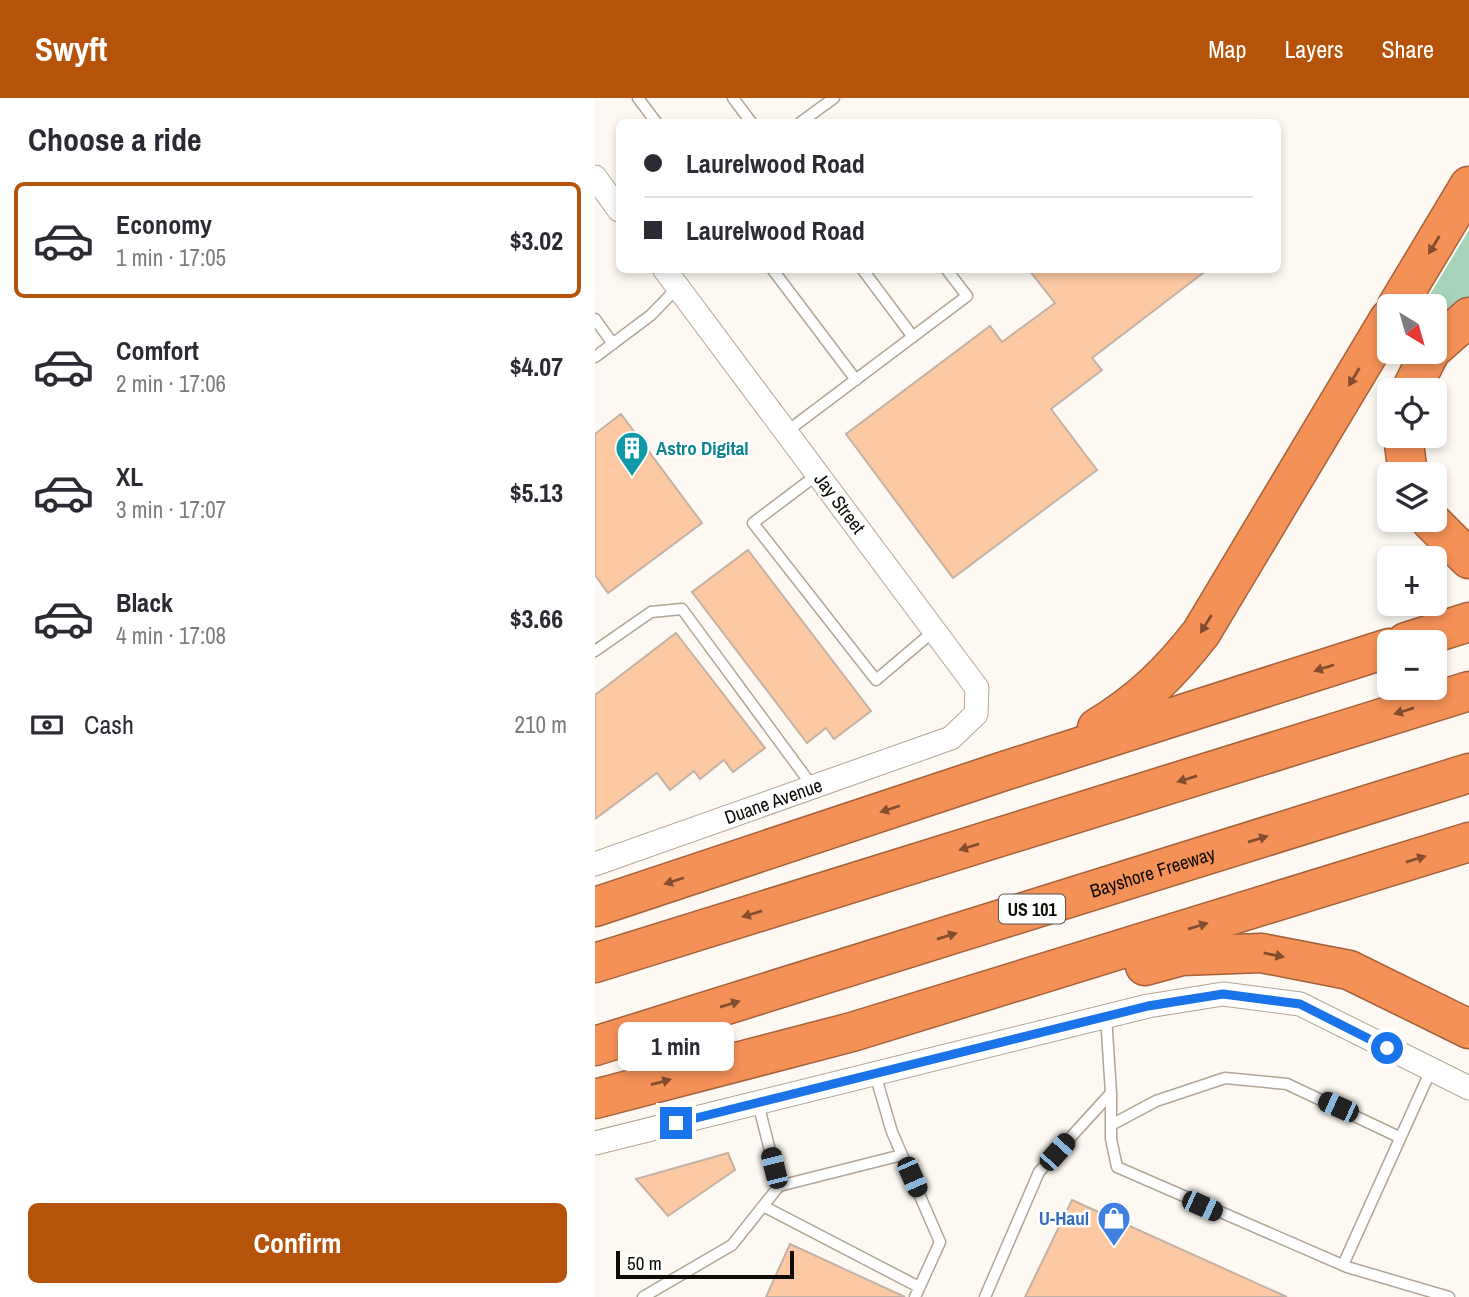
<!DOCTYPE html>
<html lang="en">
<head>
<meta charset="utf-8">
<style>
  body { margin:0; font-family:"Archivo Narrow",sans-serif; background:#f2f2f3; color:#2b2b33; height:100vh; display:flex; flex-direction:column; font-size:26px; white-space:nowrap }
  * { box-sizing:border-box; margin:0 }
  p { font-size:23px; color:#7c7c81 }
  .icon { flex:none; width:38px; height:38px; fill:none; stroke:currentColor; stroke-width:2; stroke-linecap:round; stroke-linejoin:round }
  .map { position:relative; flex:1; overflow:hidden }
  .drawer { display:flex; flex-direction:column; background:#fff; width:595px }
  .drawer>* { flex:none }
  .hud { position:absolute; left:21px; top:21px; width:665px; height:154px; border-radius:10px; box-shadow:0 4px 10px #0003; display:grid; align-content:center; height:154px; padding:0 28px; background:#fff }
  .needle { width:46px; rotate:143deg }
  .tools { position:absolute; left:782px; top:196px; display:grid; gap:14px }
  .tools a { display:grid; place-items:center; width:70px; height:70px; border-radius:10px; background:#fff; box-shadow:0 4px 10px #0003; font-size:35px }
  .scale { position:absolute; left:21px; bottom:18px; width:178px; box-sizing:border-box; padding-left:7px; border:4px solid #0f0b06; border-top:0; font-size:19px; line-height:24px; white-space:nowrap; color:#0f0b06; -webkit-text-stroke:5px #fff; paint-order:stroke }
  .end { position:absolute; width:32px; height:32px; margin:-16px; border:9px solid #1a73e8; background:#fff; box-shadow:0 0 0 4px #fff }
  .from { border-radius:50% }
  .bubble { position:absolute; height:49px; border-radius:10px; background:#fff; box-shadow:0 4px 10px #0003; font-size:23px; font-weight:700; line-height:49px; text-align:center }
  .car { position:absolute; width:21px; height:42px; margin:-21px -10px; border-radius:9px; box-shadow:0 0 5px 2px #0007; background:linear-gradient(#222 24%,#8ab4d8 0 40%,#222 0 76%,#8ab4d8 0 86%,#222 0) }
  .hud b { display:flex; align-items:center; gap:24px; height:66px; font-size:26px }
  .hud b+b { border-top:2px solid #e1e1e2 }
  .hud i { width:18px; height:18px; background:#2b2b33 }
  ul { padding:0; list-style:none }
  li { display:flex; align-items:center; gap:21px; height:116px; margin:0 14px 10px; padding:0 14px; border:4px solid transparent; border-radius:10px }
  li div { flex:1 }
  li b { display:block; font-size:26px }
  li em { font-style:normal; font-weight:700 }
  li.active { border-color:#b45309 }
  li>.icon { width:63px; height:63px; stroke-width:1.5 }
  h2 { padding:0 28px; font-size:32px; line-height:84px }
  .pay { display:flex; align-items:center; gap:18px; height:77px; padding:0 28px; font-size:26px }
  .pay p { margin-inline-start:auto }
  .button { display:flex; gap:14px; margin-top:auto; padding:14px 28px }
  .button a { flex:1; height:80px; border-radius:10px; background:#b45309; color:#fff; font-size:28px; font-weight:700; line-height:80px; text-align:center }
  header { display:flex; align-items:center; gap:42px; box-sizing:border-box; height:98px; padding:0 35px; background:#b45309; color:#fff }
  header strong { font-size:33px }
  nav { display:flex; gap:38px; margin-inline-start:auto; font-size:24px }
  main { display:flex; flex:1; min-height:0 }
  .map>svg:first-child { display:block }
  .green { fill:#a6d4bb }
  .building { fill:#fdc9a3; stroke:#c3b2a6; stroke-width:2 }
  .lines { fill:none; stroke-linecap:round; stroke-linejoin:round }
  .lane-casing { stroke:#b1a695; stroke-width:13 }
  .street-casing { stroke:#b1a695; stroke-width:25 }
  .highway-casing { stroke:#a4623b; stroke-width:41 }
  .lane { stroke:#fff; stroke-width:10 }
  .street { stroke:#fff; stroke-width:23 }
  .highway { stroke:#f49157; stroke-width:38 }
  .oneway { fill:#824e2e }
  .route { stroke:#1a73e8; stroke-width:9 }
  .labels { text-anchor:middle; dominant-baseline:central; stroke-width:5; stroke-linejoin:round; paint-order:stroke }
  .shield { fill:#fff; stroke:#575451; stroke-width:2 }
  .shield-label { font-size:18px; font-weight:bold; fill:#0f0b06 }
  .culture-label { font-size:19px; font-weight:bold; fill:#0d838f; stroke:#fff; text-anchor:start }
  .street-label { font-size:19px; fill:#0f0b06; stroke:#fff }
  .shop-label { font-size:19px; font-weight:bold; fill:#366cbe; stroke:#fff; text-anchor:end }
</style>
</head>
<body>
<header>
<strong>Swyft</strong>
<nav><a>Map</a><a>Layers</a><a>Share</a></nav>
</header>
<main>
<section class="drawer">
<h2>Choose a ride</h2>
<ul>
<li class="active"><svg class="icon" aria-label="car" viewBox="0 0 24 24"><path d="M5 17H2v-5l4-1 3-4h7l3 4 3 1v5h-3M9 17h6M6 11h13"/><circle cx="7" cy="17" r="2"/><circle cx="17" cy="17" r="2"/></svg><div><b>Economy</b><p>1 min · 17:05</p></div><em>$3.02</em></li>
<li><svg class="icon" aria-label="car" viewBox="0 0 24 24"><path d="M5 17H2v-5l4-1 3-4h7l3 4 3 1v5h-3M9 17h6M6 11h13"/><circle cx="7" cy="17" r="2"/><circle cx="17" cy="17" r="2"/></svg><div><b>Comfort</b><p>2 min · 17:06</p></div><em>$4.07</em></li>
<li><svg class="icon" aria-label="car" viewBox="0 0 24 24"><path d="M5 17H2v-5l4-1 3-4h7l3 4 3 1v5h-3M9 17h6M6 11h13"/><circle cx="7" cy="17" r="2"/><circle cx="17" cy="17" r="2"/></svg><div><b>XL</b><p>3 min · 17:07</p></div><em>$5.13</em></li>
<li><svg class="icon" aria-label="car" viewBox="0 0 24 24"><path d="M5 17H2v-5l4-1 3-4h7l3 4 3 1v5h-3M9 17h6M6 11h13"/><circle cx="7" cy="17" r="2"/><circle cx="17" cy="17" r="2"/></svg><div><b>Black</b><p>4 min · 17:08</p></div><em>$3.66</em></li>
</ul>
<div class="pay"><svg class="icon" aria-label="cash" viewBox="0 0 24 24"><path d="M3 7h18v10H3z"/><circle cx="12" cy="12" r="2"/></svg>Cash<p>210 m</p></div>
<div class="button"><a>Confirm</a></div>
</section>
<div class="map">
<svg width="874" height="1199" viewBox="0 0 874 1199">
  <rect width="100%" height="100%" fill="#fdf9f2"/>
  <path class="green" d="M874,132V200L842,224L840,208H828Z"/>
  <path class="building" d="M434,172H612L497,260L507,272L456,311L502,372L358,480L251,336L395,228L407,244L460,205Z
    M26,316L107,425L13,495L0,477V336Z
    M153,452L276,613L239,641L231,630L212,645L97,494Z
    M81,535L170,650L138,674L129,662L105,681L99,673L75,692L62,675L0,721V597Z
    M133,1055L140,1072L73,1118L41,1081Z
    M477,1102L692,1199H430Z
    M195,1146L310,1199H171Z"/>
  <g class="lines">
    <defs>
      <path id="lane" d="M43,0L61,24
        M138,0L156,24
        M206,24L239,0
        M178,172L261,282
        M268,172L318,239
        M0,221L18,246
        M0,259L56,217L83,189
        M191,334L372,198L352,172
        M223,376L158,425L281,582L340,532
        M0,553L56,514L87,511L218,689
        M511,918L516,995V1041L522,1069L752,1169L854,1199
        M280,976L297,1034L345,1144L320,1199
        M516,1027L561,1003L630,980L692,986L804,1039
        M184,1088L307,1057
        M168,1108L324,1189
        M748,1167L836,972
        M48,1199L137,1147L184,1088L163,1005
        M390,1199L444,1074L516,995"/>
      <g id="street">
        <path d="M0,79L24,112"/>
        <path id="s1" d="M0,766L356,640L381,616L382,590L70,172"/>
        <path d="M0,1045L553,908L628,896L705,906L874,990"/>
      </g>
      <g id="highway">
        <path d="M802,208L874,88"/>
        <path d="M840,249L874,219"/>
        <path d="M816,292L835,254"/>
        <path d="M808,338L813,376"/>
        <path d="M835,422L874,461"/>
        <path d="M811,544L874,524"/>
        <path d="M502,630C546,603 574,576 606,535L794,221"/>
        <path d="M0,809L406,674L794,550"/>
        <path d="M0,865L874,593"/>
        <path d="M550,868L587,858L666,855L754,872L874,931"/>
        <path id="s2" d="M0,948L874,675"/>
        <path d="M0,1001L257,934L874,744"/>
      </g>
    </defs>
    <use href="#lane" class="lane-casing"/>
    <use href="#street" class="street-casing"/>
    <use href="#highway" class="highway-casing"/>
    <use href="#lane" class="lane"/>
    <use href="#street" class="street"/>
    <use href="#highway" class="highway"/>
  </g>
  <defs><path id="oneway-solid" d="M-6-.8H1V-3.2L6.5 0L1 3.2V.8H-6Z" transform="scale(1.75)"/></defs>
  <g class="oneway">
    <use href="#oneway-solid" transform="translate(839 147) rotate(121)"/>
    <use href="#oneway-solid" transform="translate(759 279) rotate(121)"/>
    <use href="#oneway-solid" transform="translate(611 526) rotate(122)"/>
    <use href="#oneway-solid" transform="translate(729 570) rotate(162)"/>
    <use href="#oneway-solid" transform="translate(809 613) rotate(163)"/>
    <use href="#oneway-solid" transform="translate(592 681) rotate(163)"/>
    <use href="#oneway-solid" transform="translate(295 711) rotate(162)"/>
    <use href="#oneway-solid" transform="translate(663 741) rotate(-17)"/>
    <use href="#oneway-solid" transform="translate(374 749) rotate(163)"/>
    <use href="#oneway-solid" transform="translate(821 761) rotate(-17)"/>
    <use href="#oneway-solid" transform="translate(79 783) rotate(162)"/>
    <use href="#oneway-solid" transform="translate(157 816) rotate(163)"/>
    <use href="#oneway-solid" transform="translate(603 828) rotate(-17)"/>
    <use href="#oneway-solid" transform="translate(352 838) rotate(-17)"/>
    <use href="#oneway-solid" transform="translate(679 857) rotate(11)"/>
    <use href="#oneway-solid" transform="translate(135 906) rotate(-17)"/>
    <use href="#oneway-solid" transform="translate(66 984) rotate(-15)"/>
  </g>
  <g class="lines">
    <path class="route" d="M81,1025L553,908L628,896L705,906L792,950"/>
  </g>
  <defs>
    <symbol id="building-pin" viewBox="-11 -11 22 30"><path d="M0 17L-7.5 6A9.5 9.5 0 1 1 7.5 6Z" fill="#0f9aa8" stroke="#fff"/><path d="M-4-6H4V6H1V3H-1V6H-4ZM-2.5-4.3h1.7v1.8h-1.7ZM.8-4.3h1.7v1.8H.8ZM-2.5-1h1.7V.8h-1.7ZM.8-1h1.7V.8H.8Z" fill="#fff"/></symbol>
    <symbol id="shop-pin" viewBox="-11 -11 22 30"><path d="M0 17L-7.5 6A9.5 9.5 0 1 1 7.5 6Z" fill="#3f7fe0" stroke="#fff"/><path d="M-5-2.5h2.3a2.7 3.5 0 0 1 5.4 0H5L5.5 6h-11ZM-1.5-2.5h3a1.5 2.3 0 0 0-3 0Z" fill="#fff"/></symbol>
  </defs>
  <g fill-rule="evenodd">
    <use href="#building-pin" x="18" y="331" width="38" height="52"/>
    <use href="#shop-pin" x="500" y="1101" width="38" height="52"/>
  </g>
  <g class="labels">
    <rect class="shield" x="404" y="796.5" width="66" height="29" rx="5"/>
    <g class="shield-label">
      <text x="437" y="811">US 101</text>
    </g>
    <g class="culture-label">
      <text x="61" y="350">Astro Digital</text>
    </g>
    <g class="street-label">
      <text transform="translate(245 405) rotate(53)">Jay Street</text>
      <text stroke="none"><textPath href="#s1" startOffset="189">Duane Avenue</textPath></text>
      <text stroke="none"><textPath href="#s2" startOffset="584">Bayshore Freeway</textPath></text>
    </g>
    <g class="shop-label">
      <text x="494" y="1120">U-Haul</text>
    </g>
  </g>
</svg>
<div class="tools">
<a><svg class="needle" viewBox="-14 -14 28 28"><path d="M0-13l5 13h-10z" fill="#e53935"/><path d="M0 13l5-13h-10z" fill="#7c7c81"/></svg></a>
<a><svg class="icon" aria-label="locate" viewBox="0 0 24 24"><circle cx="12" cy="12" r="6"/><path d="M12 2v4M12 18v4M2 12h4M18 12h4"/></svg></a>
<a><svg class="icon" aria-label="layers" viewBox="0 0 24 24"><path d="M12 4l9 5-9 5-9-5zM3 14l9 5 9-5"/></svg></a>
<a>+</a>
<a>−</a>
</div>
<div class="scale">50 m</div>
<i class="end from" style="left:792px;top:950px"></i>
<i class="end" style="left:81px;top:1025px"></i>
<div class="bubble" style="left:23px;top:924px;width:116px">1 min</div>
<i class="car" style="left:743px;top:1009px;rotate:294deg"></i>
<i class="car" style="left:462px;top:1054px;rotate:42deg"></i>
<i class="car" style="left:179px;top:1070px;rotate:346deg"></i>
<i class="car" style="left:317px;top:1079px;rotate:156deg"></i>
<i class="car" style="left:607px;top:1108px;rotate:114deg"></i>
<div class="hud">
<b><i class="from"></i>Laurelwood Road</b>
<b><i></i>Laurelwood Road</b>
</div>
</div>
</main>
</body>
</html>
